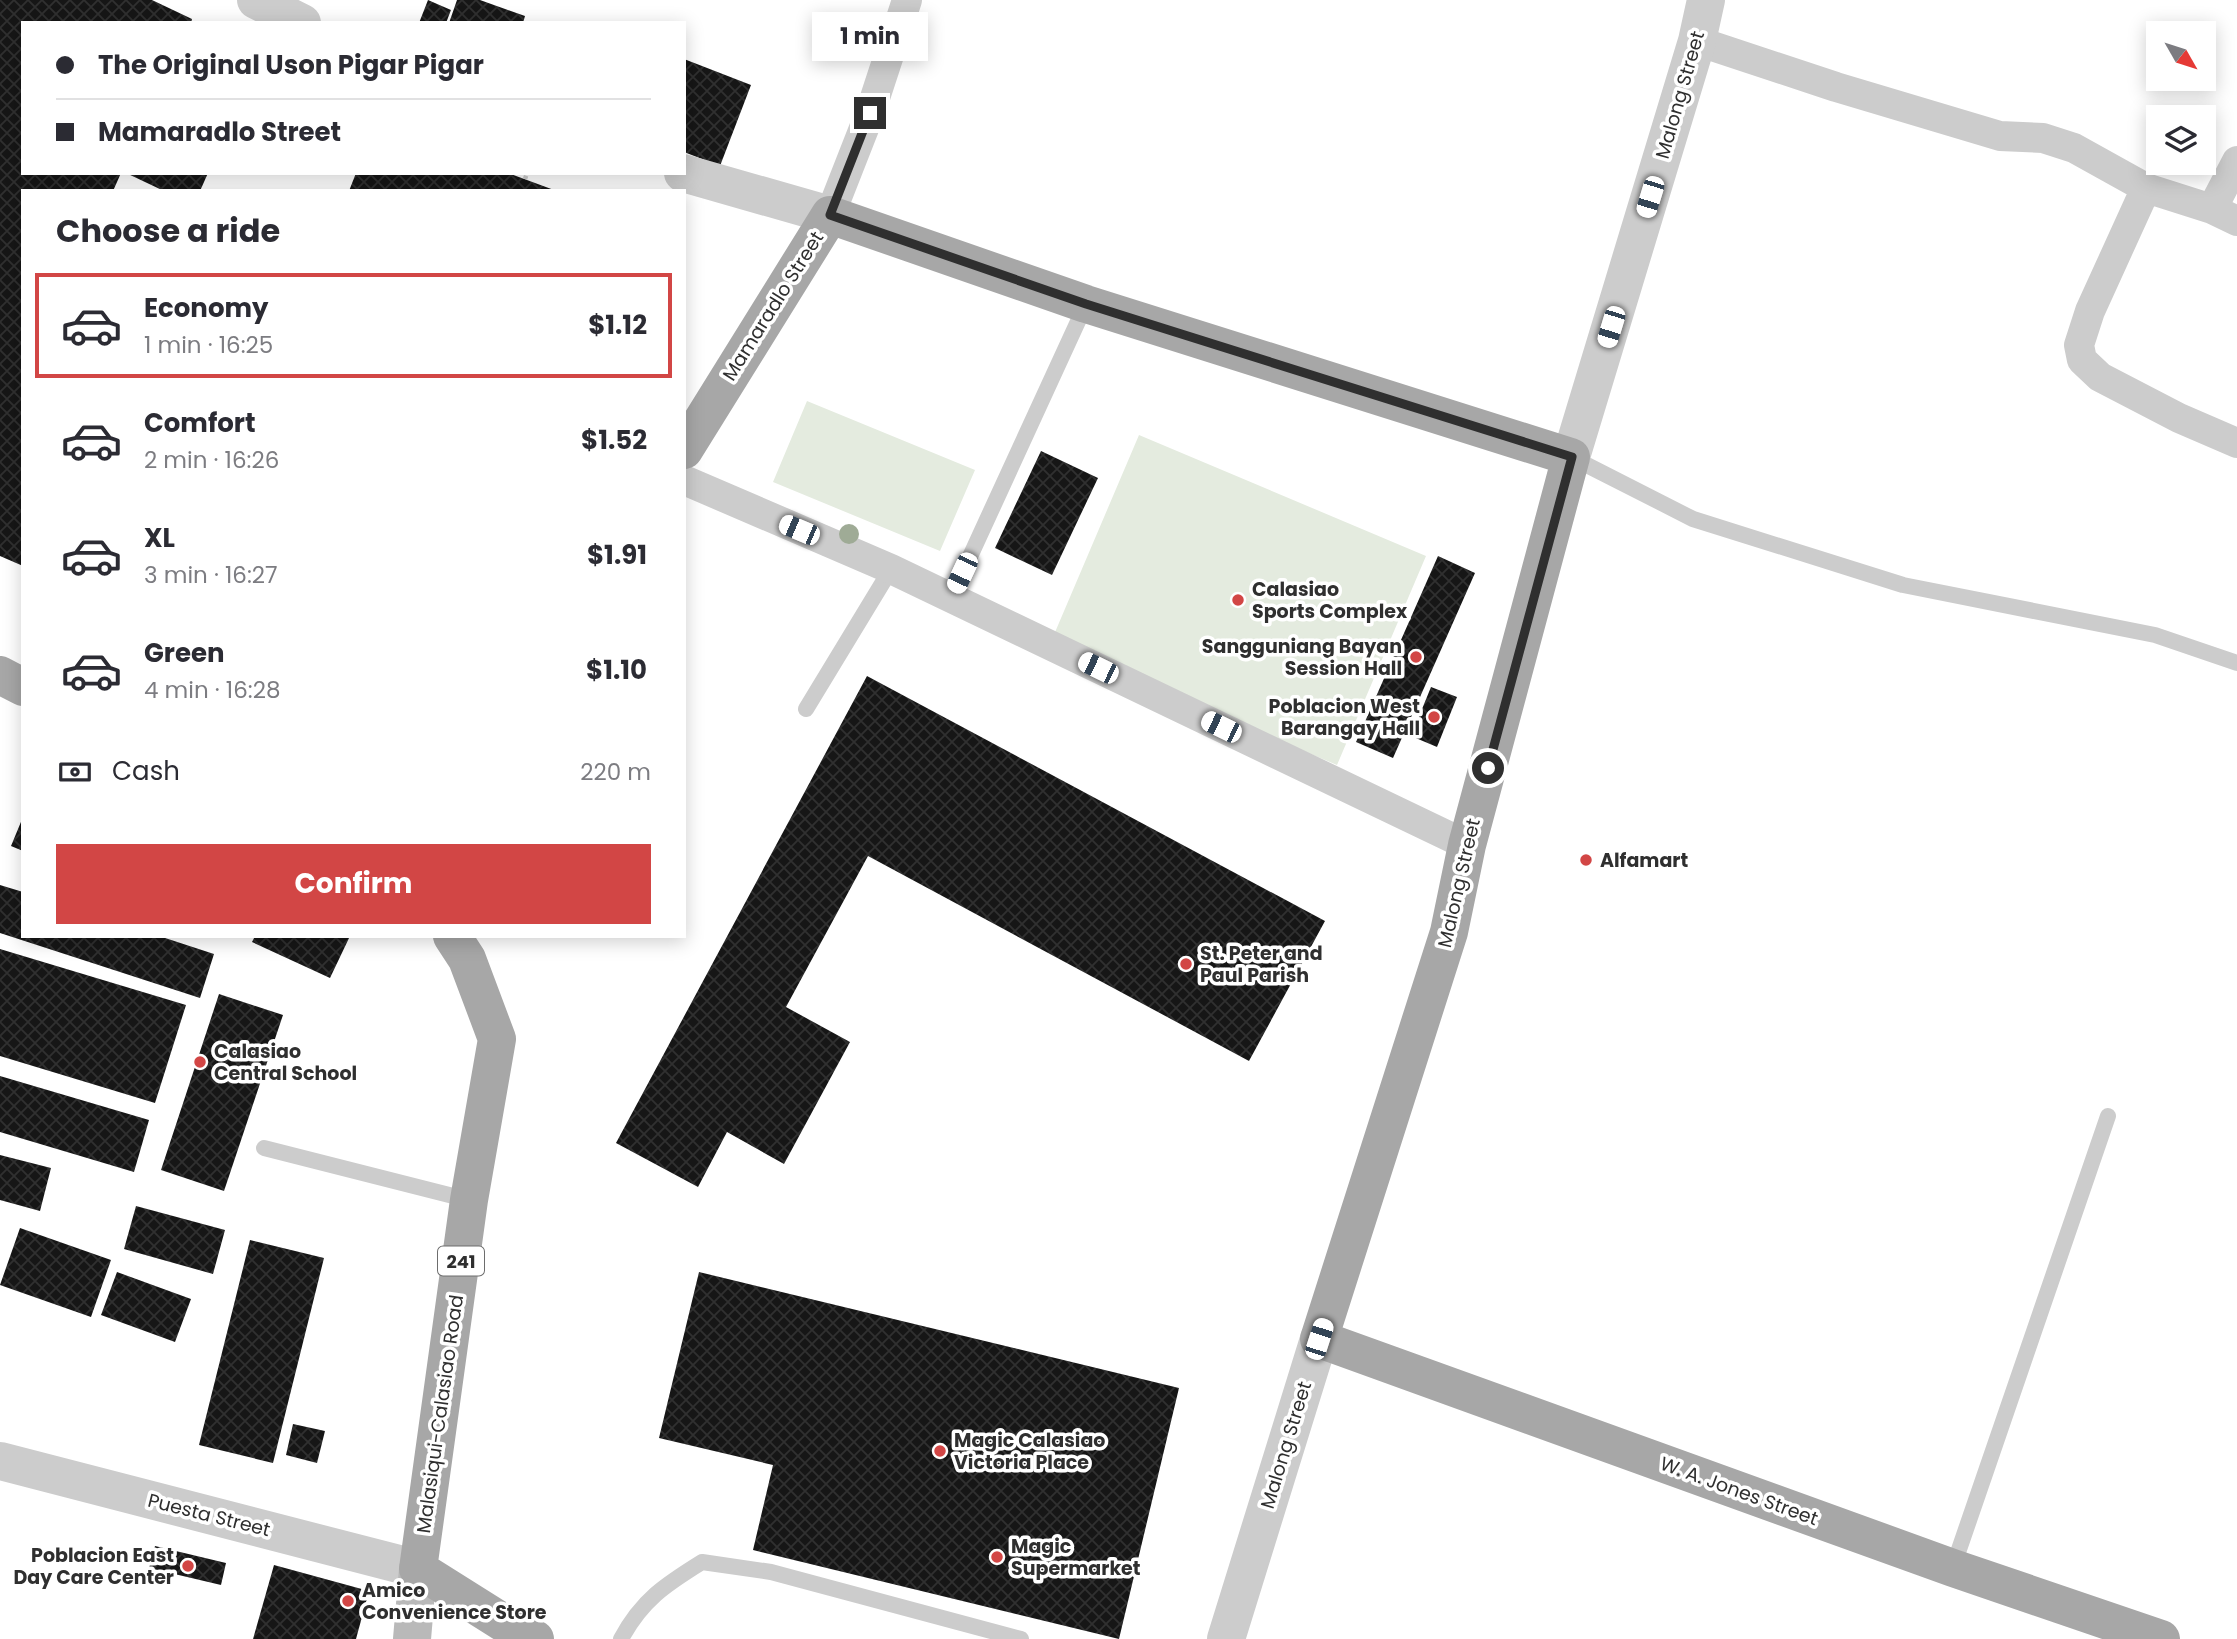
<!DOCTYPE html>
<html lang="en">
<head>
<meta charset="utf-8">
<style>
  body { margin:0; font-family:Poppins,sans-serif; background:#f2f2f3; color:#2b2b33; height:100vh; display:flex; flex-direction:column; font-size:26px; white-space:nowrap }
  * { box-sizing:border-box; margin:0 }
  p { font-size:23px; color:#7c7c81 }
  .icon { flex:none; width:38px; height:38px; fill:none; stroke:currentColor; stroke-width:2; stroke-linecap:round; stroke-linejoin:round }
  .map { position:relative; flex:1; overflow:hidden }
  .side { position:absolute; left:21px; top:189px; width:665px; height:749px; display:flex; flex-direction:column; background:#fff; border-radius:0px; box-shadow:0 4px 18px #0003 }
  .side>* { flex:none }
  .top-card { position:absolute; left:21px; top:21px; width:665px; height:154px; border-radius:0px; box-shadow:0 4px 18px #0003; display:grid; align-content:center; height:154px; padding:0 35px; background:#fff }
  .needle { width:46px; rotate:129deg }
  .buttons { position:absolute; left:2146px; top:21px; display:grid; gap:14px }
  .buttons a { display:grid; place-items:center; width:70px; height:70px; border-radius:0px; background:#fff; box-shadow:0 4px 18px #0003; font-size:35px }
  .end { position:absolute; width:32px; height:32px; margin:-16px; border:9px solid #2f2f2f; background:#fff; box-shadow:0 0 0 4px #fff }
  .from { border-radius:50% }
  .bubble { position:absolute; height:49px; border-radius:0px; background:#fff; box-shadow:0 4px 18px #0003; font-size:23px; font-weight:700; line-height:49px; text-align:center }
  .car { position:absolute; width:21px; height:42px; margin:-21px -10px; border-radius:9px; box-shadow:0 0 5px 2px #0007; background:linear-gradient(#fff 24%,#345 0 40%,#fff 0 76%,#345 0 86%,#fff 0) }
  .top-card b { display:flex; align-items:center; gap:24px; height:66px; font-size:26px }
  .top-card b+b { border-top:2px solid #e1e1e2 }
  .top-card i { width:18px; height:18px; background:#2b2b33 }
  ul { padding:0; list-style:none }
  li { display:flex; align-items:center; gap:21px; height:105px; margin:0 14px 10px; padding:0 21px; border:4px solid transparent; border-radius:0px }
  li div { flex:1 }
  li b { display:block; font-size:26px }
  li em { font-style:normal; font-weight:700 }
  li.current { border-color:#d24645 }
  li>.icon { width:63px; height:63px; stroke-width:1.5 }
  h2 { padding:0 35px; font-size:32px; line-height:84px }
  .pay { display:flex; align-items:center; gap:18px; height:77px; padding:0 35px; font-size:26px }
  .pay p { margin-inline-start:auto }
  .cta { display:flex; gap:14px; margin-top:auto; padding:14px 35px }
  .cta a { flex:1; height:80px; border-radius:0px; background:#d24645; color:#fff; font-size:28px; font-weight:700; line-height:80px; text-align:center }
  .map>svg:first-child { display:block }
  .garden { fill:#e4ebdf }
  .building { fill:url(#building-cross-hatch) }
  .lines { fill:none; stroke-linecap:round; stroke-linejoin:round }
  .path { stroke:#ccc; stroke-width:4.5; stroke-dasharray:3.5 3.5; stroke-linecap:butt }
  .service { stroke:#ccc; stroke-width:16 }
  .minor { stroke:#ccc; stroke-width:30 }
  .tertiary { stroke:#ccc; stroke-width:38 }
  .secondary { stroke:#b9b9b9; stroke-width:38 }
  .primary { stroke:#a7a7a7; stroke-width:38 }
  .tree { fill:#9fab96 }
  .route { stroke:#2f2f2f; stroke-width:9 }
  .poi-dot { fill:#d24645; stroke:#fff; stroke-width:2.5 }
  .labels { text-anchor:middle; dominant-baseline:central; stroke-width:7; stroke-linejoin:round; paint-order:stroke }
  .shield { fill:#fff; stroke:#6d6d6d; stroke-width:2 }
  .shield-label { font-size:18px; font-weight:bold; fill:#2f2f2f }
  .street-label { font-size:19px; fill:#2f2f2f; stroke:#fff }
  .poi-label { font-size:19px; font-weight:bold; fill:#2f2f2f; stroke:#fff; text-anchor:start }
</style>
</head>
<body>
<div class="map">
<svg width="2237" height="1639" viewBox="0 0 2237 1639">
  <defs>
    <pattern id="building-cross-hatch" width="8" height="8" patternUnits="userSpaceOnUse" patternTransform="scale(1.75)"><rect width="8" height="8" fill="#161616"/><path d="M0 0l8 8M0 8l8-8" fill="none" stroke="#303030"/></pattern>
  </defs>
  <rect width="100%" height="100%" fill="#fff"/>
  <path class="garden" d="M807,401L975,470L940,551L773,482Z
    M1139,435L1426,556L1337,765L1050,644Z"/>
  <path class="building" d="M0,0H152L192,19L191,23H23V173H121L113,191H23V566L0,556Z
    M428,0L451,10L446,23H419Z
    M457,0H480L525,16L523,23H449Z
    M684,59L751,85L720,166L684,152Z
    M126,173H208L200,191H164Z
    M356,173H508L554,190L349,191Z
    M1041,451L1098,478L1052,575L995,548Z
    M1438,556L1475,573L1393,758L1356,742Z
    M867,676L1325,921L1249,1061L868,856L786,1007L850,1042L784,1164L727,1132L698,1187L616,1143Z
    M1431,687L1457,697L1437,747L1411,736Z
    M23,817V851L11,846Z
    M0,885L23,892V936H159L214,954L200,998L0,933Z
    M255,936H350L330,978L252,942Z
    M0,949L186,1005L155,1103L0,1056Z
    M219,994L283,1015L224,1191L161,1170Z
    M0,1076L149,1120L134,1172L0,1132Z
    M0,1155L51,1168L40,1211L0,1200Z
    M136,1206L225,1230L213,1274L124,1249Z
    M20,1228L111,1260L91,1317L0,1285Z
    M250,1240L324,1258L273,1463L199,1445Z
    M117,1272L191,1299L175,1342L101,1315Z
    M699,1272L1179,1388L1119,1639L753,1550L773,1465L659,1438Z
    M293,1424L325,1431L317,1463L286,1455Z
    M155,1546L226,1563L221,1585L149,1568Z
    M274,1565L369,1591L356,1639H253Z"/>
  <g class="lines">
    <path class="path" d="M525,179L527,173"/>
    <path class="service" d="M1571,457L1693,519L1903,585L2155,635L2237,663
      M951,598L1086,304
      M806,709L891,569
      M264,1148L469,1200
      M1953,1567L2108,1116
      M621,1639C642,1600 665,1585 702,1562L771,1572L1021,1639"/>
    <path class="minor" d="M1697,41L1836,87L2000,136L2043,138L2074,148L2146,188L2212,209L2237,221
      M2146,188L2090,311L2079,345L2082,360L2100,377L2179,418L2237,443
      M2212,209L2237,161
      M830,215L870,113L907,0
      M684,480L891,569L1467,845"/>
    <path class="tertiary" d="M256,0L302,23
      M683,173L830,215
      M1571,457L1697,41L1706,0
      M0,1461L418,1569
      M1226,1639L1319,1339"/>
    <path class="secondary" d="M412,1639L418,1569"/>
    <path class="primary" d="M684,450L830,215L1086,304L1571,457L1467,845L1449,932L1319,1339L1953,1568L2161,1639
      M0,675L23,687
      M452,936L467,959L497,1039L469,1200L418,1569L526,1637L535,1639"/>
  </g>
  <circle class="tree" cx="849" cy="534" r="10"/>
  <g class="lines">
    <path class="route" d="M870,113L830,215L1086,304L1572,457L1488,768"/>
  </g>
  <g class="poi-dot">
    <circle cx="1238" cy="600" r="7"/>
    <circle cx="1416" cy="657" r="7"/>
    <circle cx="1434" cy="717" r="7"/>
    <circle cx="1586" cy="860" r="7"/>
    <circle cx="1186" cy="964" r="7"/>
    <circle cx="200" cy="1062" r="7"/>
    <circle cx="940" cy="1451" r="7"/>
    <circle cx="997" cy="1557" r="7"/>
    <circle cx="188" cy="1566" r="7"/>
    <circle cx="348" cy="1601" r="7"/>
  </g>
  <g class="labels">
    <rect class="shield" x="438" y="1246.5" width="46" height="29" rx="5"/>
    <g class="shield-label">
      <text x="461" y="1261">241</text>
    </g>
    <g class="street-label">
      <text transform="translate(1680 95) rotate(-74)">Malong Street</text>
      <text transform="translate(773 306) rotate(-58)">Mamaradlo Street</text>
      <text transform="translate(1459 883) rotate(-77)">Malong Street</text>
      <text transform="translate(440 1414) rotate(-82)">Malasiqui-Calasiao Road</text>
      <text transform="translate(1286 1445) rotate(-73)">Malong Street</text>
      <text transform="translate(1739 1491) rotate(20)">W. A. Jones Street</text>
      <text transform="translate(209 1515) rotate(14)">Puesta Street</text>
    </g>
    <g class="poi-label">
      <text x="1252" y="589">Calasiao<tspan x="1252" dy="22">Sports Complex</tspan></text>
      <text x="1402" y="646" text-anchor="end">Sangguniang Bayan<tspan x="1402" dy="22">Session Hall</tspan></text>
      <text x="1420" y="706" text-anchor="end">Poblacion West<tspan x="1420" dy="22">Barangay Hall</tspan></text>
      <text x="1600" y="860">Alfamart</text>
      <text x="1200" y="953">St. Peter and<tspan x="1200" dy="22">Paul Parish</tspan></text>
      <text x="214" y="1051">Calasiao<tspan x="214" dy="22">Central School</tspan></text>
      <text x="954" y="1440">Magic Calasiao<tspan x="954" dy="22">Victoria Place</tspan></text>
      <text x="1011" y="1546">Magic<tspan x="1011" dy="22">Supermarket</tspan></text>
      <text x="174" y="1555" text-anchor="end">Poblacion East<tspan x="174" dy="22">Day Care Center</tspan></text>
      <text x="362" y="1590">Amico<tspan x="362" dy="22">Convenience Store</tspan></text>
    </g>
  </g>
</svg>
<div class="buttons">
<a><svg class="needle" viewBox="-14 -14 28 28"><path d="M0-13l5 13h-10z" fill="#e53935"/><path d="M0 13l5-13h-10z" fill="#7c7c81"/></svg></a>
<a><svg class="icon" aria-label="layers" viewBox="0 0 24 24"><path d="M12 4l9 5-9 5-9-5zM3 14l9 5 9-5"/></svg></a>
</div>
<i class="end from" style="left:1488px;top:768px"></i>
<i class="end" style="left:870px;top:113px"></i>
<div class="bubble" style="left:812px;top:12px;width:116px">1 min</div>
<i class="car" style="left:1650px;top:197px;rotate:197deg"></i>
<i class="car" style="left:1611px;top:327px;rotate:197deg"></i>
<i class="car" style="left:799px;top:530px;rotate:293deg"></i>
<i class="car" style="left:962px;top:573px;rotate:205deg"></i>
<i class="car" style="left:1098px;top:668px;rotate:296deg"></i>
<i class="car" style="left:1221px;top:727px;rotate:296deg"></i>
<i class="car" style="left:1319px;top:1339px;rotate:18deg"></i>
<div class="top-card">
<b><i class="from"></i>The Original Uson Pigar Pigar</b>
<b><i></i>Mamaradlo Street</b>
</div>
<section class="side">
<h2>Choose a ride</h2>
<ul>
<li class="current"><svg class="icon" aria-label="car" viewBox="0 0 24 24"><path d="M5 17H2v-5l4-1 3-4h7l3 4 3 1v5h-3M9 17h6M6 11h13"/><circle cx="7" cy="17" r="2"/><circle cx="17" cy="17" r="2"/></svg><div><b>Economy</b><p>1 min · 16:25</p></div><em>$1.12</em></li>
<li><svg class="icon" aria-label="car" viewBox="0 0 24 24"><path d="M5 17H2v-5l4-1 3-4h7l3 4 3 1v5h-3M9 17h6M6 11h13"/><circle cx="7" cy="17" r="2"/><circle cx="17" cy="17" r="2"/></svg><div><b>Comfort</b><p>2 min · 16:26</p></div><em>$1.52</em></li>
<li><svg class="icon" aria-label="car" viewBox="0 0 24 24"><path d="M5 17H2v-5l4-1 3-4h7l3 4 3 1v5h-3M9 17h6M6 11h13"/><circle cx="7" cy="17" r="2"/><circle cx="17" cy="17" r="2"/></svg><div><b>XL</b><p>3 min · 16:27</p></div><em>$1.91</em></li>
<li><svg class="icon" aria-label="car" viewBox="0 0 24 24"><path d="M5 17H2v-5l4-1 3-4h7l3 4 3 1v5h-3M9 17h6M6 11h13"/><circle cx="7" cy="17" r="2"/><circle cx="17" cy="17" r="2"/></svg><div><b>Green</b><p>4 min · 16:28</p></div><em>$1.10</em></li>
</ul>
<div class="pay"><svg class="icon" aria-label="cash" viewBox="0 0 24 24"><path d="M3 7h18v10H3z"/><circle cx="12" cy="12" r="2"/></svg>Cash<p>220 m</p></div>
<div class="cta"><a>Confirm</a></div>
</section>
</div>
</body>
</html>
